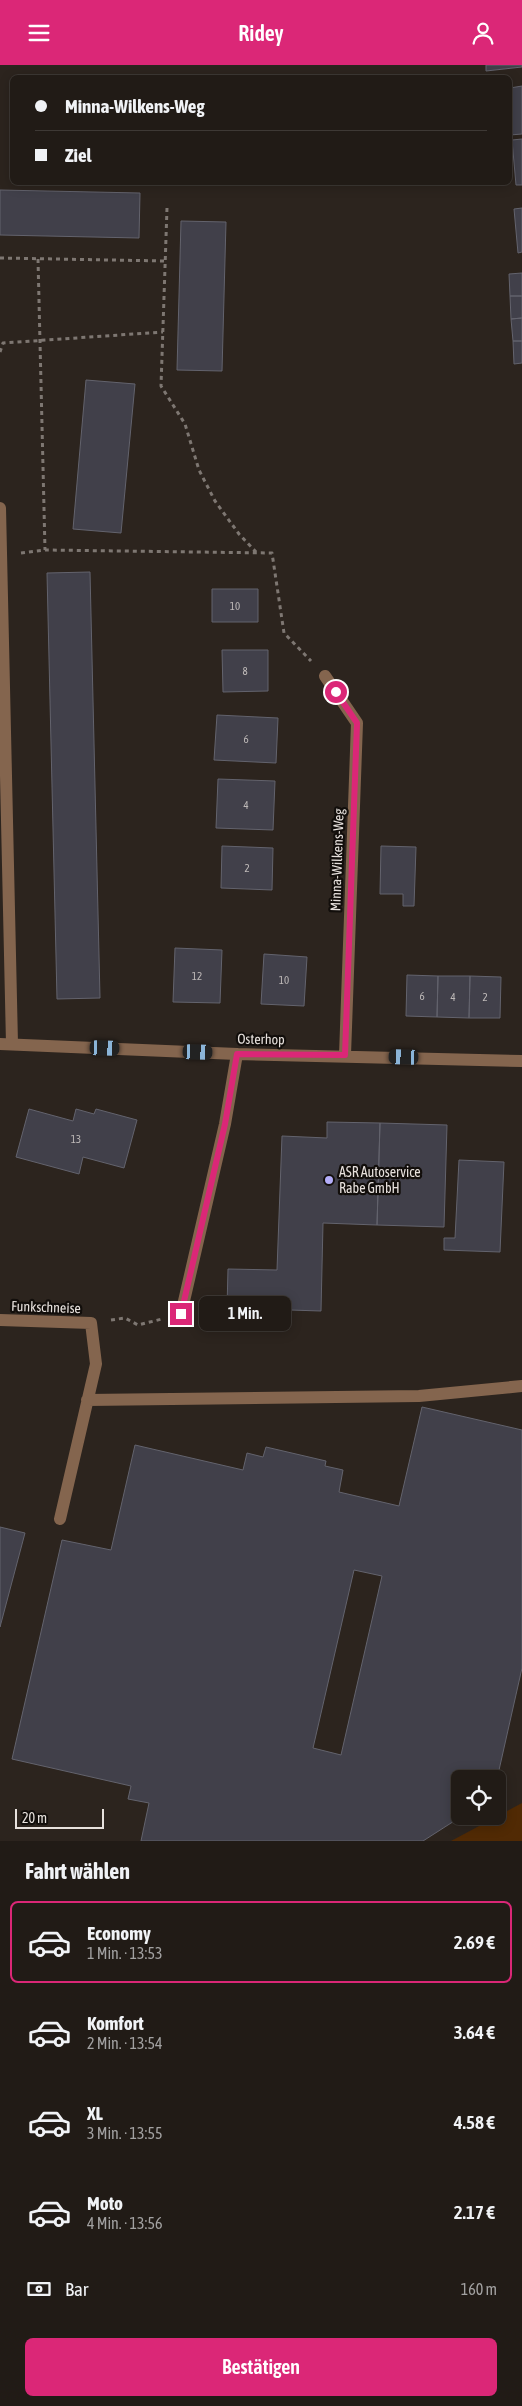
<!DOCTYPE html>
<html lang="de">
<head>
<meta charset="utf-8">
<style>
  body { margin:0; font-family:"Asap Condensed",sans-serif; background:#2d2823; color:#f1f3f6; height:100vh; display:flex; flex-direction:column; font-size:19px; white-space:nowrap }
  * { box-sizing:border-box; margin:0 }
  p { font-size:16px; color:#a2a1a1 }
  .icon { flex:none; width:28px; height:28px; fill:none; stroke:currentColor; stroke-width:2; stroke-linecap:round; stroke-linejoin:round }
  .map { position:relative; height:1776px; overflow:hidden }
  .panel { display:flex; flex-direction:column; background:#211b16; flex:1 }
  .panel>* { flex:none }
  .banner { position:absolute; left:10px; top:10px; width:502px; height:110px; border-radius:8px; box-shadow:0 2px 12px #0003,0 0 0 1px #3e3935; display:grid; align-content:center; height:110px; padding:0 25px; background:#211b16 }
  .fabs { position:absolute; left:451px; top:1705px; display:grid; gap:10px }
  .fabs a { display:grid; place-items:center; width:55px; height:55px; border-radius:8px; background:#211b16; box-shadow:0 2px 12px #0003,0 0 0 1px #3e3935; font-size:25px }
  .scale { position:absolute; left:15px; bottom:12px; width:89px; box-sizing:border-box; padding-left:5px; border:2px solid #e7e1dd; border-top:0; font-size:14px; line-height:18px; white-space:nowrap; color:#e7e1dd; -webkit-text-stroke:4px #120e0b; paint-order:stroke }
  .end { position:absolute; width:22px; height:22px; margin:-11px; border:6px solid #db2777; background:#fff; box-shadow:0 0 0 2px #fff }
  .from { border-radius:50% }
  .bubble { position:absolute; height:35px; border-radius:8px; background:#211b16; box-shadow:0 2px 12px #0003,0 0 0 1px #3e3935; font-size:16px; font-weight:600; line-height:35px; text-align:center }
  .car { position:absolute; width:15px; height:30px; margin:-15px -8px; border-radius:6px; box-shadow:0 0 4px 1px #0007; background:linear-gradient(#222 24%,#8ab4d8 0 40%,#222 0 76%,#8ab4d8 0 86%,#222 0) }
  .banner b { display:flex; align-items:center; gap:18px; height:48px; font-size:19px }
  .banner b+b { border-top:1px solid #3e3935 }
  .banner i { width:12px; height:12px; background:#f1f3f6 }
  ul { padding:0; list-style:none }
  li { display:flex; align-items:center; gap:15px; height:82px; margin:0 10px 8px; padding:0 15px; border:2px solid transparent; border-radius:8px }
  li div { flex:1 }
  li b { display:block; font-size:19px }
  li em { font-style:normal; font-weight:600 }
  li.current { border-color:#db2777 }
  li>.icon { width:45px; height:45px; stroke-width:1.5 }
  h2 { padding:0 25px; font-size:22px; line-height:60px }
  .pay { display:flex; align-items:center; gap:12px; height:55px; padding:0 25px; font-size:19px }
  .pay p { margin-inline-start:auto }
  .cta { display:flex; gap:10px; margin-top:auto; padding:10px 25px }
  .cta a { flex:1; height:58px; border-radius:8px; background:#db2777; color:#fff; font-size:20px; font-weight:600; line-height:58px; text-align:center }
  header { display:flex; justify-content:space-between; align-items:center; height:65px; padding:0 25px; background:#db2777; color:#fff; font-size:22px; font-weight:600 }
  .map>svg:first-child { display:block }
  .green { fill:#512a04 }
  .building { fill:#41404a; stroke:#63636d; fill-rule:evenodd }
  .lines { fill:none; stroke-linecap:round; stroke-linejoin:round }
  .path { stroke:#7e7772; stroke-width:3; stroke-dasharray:4 4; stroke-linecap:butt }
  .minor { stroke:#84654e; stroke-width:12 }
  .route { stroke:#db2777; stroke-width:6 }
  .poi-dot { fill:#b3adf9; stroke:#120e0b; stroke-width:2 }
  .labels { text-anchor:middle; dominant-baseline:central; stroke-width:4.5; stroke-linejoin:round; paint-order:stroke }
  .number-label { font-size:11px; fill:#beb9b8 }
  .street-label { font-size:14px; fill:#e7e1dd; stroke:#120e0b }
  .poi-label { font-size:14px; fill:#e7e1dd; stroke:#120e0b; text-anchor:start }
</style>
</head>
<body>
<header><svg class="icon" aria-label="menu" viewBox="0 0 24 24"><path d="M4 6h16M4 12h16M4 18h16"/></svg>Ridey<svg class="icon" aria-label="person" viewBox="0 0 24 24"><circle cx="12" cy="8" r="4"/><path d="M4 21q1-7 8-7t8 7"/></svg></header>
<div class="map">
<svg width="522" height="1776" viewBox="0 0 522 1776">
  <rect width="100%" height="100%" fill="#2c241e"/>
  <path class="green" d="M522,1738V1776H451Z"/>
  <path class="building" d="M486,0H522V2L486,6Z
    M522,21V69L510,70V23Z
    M522,74V120H516L512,75Z
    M0,125L140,128L139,173L0,170Z
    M522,143V187L518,188L514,144Z
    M181,156L226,157L222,306L177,305Z
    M522,208V231H510L509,209Z
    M510,231H522V253L511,254Z
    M522,253V276H513L511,254Z
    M513,276H522V298L514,299Z
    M86,315L135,319L121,468L73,464Z
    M90,507L100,933L57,934L47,508Z
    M212,524H258V557H212Z
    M222,585H268V626L223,627Z
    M217,650L278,653L276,698L214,695Z
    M218,714L275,716L273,765L216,763Z
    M222,781L273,783L272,825L221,823Z
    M381,781L416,782L414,841H403V829H380Z
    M175,883L222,885L220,938L173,937Z
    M264,889L307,892L304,941L261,939Z
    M407,910L438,911L437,952L406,951Z
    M438,911H470L469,953L437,952Z
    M470,911L501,912L500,953H469Z
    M29,1044L73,1056L76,1044L94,1049L96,1044L137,1055L124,1103L83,1092L79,1109L16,1092Z
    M327,1057L380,1058L377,1160L323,1158L321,1246L227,1243L228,1204L277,1205L282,1071L327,1073Z
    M380,1058L447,1060L444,1162L377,1160Z
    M459,1095L504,1097L500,1187L444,1185V1173H455Z
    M422,1342L522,1365V1603L497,1714H460V1751H462L423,1776H141L149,1738L128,1734L131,1721L12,1694L62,1475L111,1485L135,1380L243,1405L247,1388L263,1392L266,1382L326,1396L325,1401L343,1405L339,1427L399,1441ZM354,1505L382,1511L341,1690L313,1683Z
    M0,1462L25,1468L0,1562Z"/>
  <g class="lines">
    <path class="path" d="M167,143L161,321L185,359L199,405L215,436L239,469L256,487
      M0,193L165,196
      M38,194L45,485
      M0,287L3,278L163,267
      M21,488L45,485L272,488L284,568L311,596
      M111,1255L125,1253L138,1260L162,1254"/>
    <path class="minor" d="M0,443L12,979
      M325,611L357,658L345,990
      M0,979L237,989L522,996
      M181,1249L225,1059L237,989
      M0,1255L91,1258L96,1299L60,1454
      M87,1335L419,1331L522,1321"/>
  </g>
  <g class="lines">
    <path class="route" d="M181,1249L225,1059L237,989L345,990L357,658L336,627"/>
  </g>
  <circle class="poi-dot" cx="329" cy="1115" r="5"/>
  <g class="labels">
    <g class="number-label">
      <text x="235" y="541">10</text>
      <text x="245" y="606">8</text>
      <text x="246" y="674">6</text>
      <text x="246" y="740">4</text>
      <text x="247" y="803">2</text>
      <text x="197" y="911">12</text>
      <text x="284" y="915">10</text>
      <text x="422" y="931">6</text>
      <text x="453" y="932">4</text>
      <text x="485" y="932">2</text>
      <text x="76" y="1074">13</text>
    </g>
    <g class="street-label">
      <text transform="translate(337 795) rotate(-88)">Minna-Wilkens-Weg</text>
      <text transform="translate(261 974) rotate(1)">Osterhop</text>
      <text transform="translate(46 1242) rotate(2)">Funkschneise</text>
    </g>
    <g class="poi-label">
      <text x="339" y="1107">ASR Autoservice<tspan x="339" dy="16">Rabe GmbH</tspan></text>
    </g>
  </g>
</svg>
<div class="fabs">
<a><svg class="icon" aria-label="locate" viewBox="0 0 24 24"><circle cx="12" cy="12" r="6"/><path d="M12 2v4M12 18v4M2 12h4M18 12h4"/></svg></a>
</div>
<div class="scale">20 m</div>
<i class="end from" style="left:336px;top:627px"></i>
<i class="end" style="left:181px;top:1249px"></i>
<div class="bubble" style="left:199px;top:1231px;width:92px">1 Min.</div>
<i class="car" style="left:105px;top:983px;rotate:92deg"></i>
<i class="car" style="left:198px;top:987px;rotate:92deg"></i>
<i class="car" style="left:404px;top:992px;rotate:272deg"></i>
<div class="banner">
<b><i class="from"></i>Minna-Wilkens-Weg</b>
<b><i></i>Ziel</b>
</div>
</div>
<section class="panel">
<h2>Fahrt wählen</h2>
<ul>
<li class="current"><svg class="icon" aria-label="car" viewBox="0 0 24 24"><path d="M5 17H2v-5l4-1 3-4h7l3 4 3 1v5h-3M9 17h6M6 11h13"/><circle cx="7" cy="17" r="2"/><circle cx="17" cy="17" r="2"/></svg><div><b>Economy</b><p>1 Min. · 13:53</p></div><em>2.69 €</em></li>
<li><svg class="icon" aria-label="car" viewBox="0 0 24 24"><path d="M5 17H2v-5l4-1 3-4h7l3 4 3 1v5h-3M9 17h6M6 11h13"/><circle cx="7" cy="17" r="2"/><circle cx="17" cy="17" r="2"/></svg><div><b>Komfort</b><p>2 Min. · 13:54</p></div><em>3.64 €</em></li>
<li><svg class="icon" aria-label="car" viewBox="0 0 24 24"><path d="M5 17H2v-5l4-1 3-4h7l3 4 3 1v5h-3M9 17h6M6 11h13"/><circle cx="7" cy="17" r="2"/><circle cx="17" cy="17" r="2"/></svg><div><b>XL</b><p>3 Min. · 13:55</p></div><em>4.58 €</em></li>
<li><svg class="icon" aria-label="car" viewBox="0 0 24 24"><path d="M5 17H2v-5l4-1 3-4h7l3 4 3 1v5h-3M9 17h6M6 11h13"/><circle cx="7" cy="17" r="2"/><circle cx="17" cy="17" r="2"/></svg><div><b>Moto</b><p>4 Min. · 13:56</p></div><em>2.17 €</em></li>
</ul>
<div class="pay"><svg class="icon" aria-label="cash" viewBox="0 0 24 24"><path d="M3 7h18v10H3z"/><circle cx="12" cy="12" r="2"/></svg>Bar<p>160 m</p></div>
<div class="cta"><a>Bestätigen</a></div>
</section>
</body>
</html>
